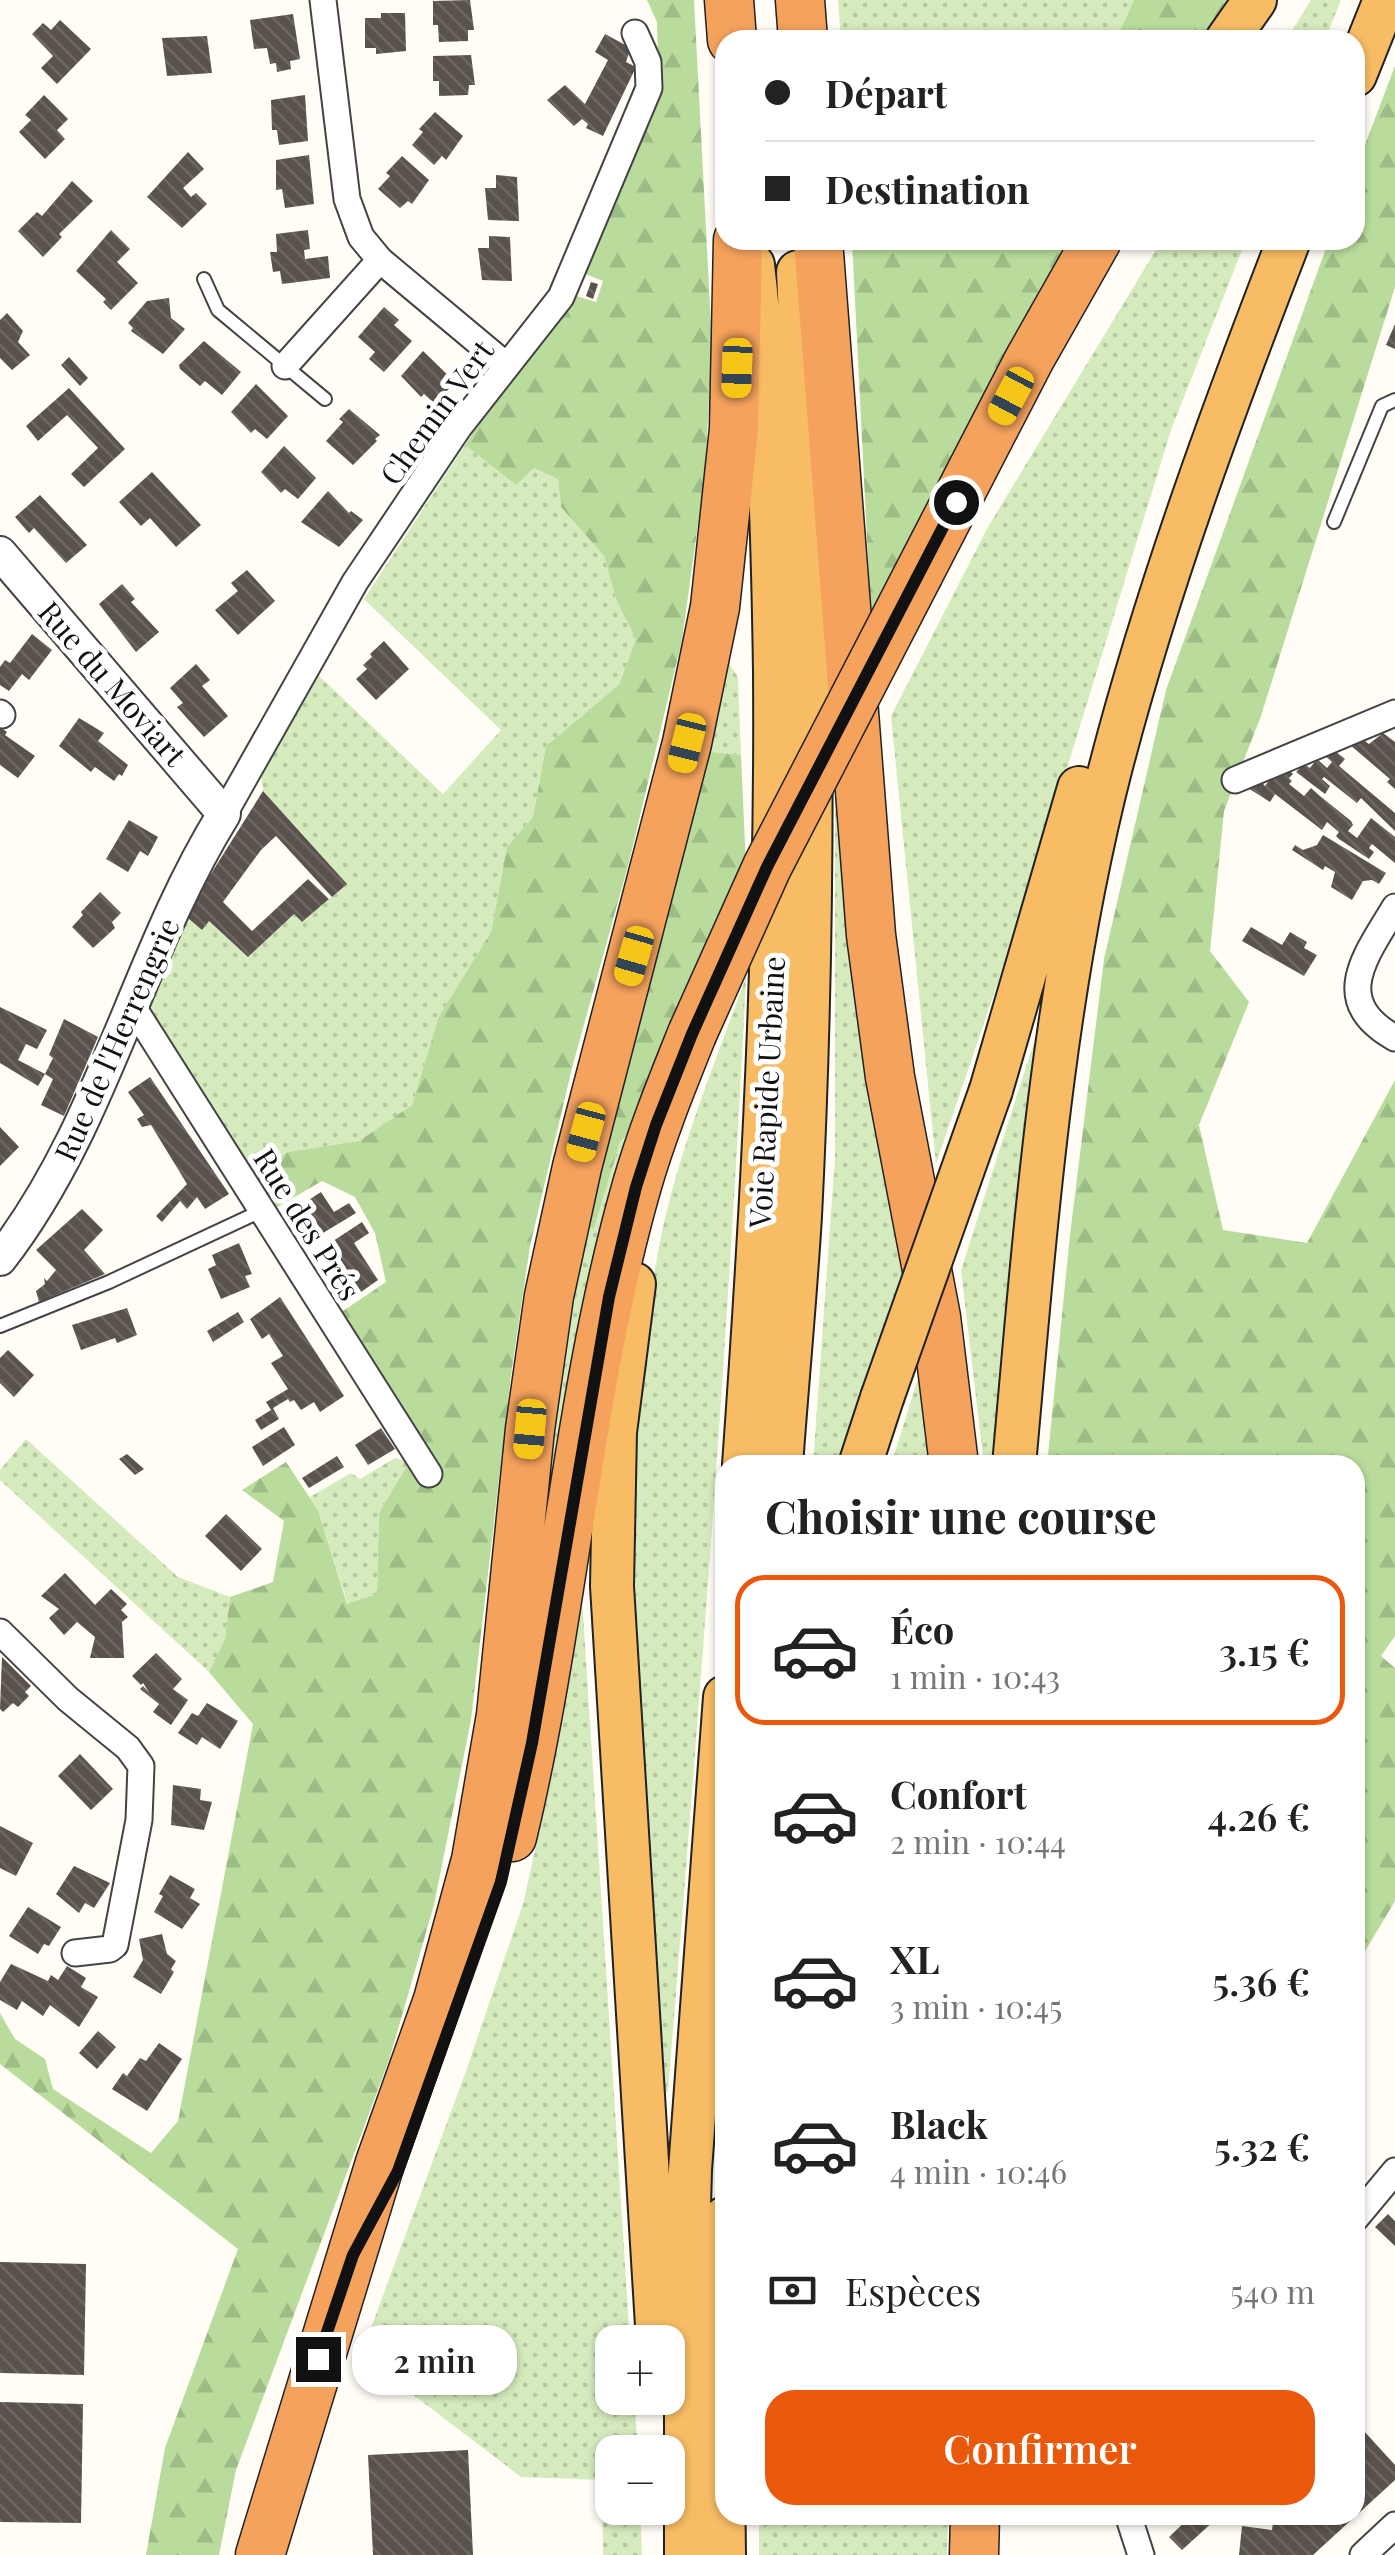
<!DOCTYPE html>
<html lang="fr">
<head>
<meta charset="utf-8">
<style>
  body { margin:0; font-family:"Playfair Display",serif; background:#f6f6f6; color:#222; height:100vh; display:flex; flex-direction:column; font-size:38px; white-space:nowrap }
  * { box-sizing:border-box; margin:0 }
  p { font-size:32px; color:#767676 }
  .icon { flex:none; width:55px; height:55px; fill:none; stroke:currentColor; stroke-width:2; stroke-linecap:round; stroke-linejoin:round }
  .map { position:relative; flex:1; overflow:hidden }
  .sheet { position:absolute; left:715px; top:1455px; width:650px; height:1070px; display:flex; flex-direction:column; background:#fff; border-radius:30px; box-shadow:0 2px 8px #0004 }
  .sheet>* { flex:none }
  .top-card { position:absolute; left:715px; top:30px; width:650px; height:220px; border-radius:30px; box-shadow:0 2px 8px #0004; display:grid; align-content:center; height:220px; padding:0 50px; background:#fff }
  .controls { position:absolute; left:595px; top:2325px; display:grid; gap:20px }
  .controls a { display:grid; place-items:center; width:90px; height:90px; border-radius:20px; background:#fff; box-shadow:0 2px 8px #0004; font-size:50px }
  .end { position:absolute; width:45px; height:45px; margin:-22px; border:12px solid #111; background:#fff; box-shadow:0 0 0 5px #fff }
  .from { border-radius:50% }
  .bubble { position:absolute; height:70px; border-radius:30px; background:#fff; box-shadow:0 2px 8px #0004; font-size:32px; font-weight:600; line-height:70px; text-align:center }
  .car { position:absolute; width:30px; height:60px; margin:-30px -15px; border-radius:12px; box-shadow:0 0 8px 2px #0007; background:linear-gradient(#f5c518 24%,#345 0 40%,#f5c518 0 76%,#345 0 86%,#f5c518 0) }
  .top-card b { display:flex; align-items:center; gap:35px; height:95px; font-size:38px }
  .top-card b+b { border-top:2px solid #e0e0e0 }
  .top-card i { width:25px; height:25px; background:#222 }
  ul { padding:0; list-style:none }
  li { display:flex; align-items:center; gap:30px; height:150px; margin:0 20px 15px; padding:0 30px; border:5px solid transparent; border-radius:30px }
  li div { flex:1 }
  li b { display:block; font-size:38px }
  li em { font-style:normal; font-weight:600 }
  li.on { border-color:#ea580c }
  li>.icon { width:90px; height:90px; stroke-width:1.5 }
  h2 { padding:0 50px; font-size:45px; line-height:120px }
  .pay { display:flex; align-items:center; gap:25px; height:110px; padding:0 50px; font-size:38px }
  .pay p { margin-inline-start:auto }
  .action { display:flex; gap:20px; margin-top:auto; padding:20px 50px }
  .action a { flex:1; height:115px; border-radius:30px; background:#ea580c; color:#fff; font-size:40px; font-weight:600; line-height:115px; text-align:center }
  .map>svg:first-child { display:block }
  .grass { fill:url(#grass-dots) }
  .forest { fill:url(#forest-firs) }
  .building { fill:url(#building-back-hatch) }
  .lines { fill:none; stroke-linecap:round; stroke-linejoin:round }
  .service-casing { stroke:#444; stroke-width:16 }
  .minor-casing { stroke:#444; stroke-width:29 }
  .tertiary-casing { stroke:#444; stroke-width:36 }
  .trunk-casing { stroke:#222; stroke-width:46 }
  .motorway-casing { stroke:#222; stroke-width:51 }
  .service { stroke:#fff; stroke-width:12 }
  .minor { stroke:#fff; stroke-width:25 }
  .tertiary { stroke:#fff; stroke-width:32 }
  .trunk { stroke:#f7bc64; stroke-width:42 }
  .motorway { stroke:#f5a25d; stroke-width:48 }
  .trunk-bridge-casing { stroke:#222; stroke-width:46; stroke-linecap:butt }
  .motorway-bridge-casing { stroke:#222; stroke-width:51; stroke-linecap:butt }
  .trunk-bridge { stroke:#f7bc64; stroke-width:42 }
  .motorway-bridge { stroke:#f5a25d; stroke-width:48 }
  .route { stroke:#111; stroke-width:12 }
  .labels { text-anchor:middle; dominant-baseline:central; stroke-width:10; stroke-linejoin:round; paint-order:stroke }
  .street-label { font-size:30px; fill:#111; stroke:#fff }
</style>
</head>
<body>
<div class="map">
<svg width="1395" height="2555" viewBox="0 0 1395 2555">
  <defs>
    <pattern id="grass-dots" width="8" height="8" patternUnits="userSpaceOnUse" patternTransform="scale(2.5)"><rect width="8" height="8" fill="#d5ebbd"/><path d="M2 2h.1M6 6h.1" fill="none" stroke="#b6c8a1" stroke-width="1.8" stroke-linecap="round"/></pattern>
    <pattern id="forest-firs" width="22" height="20" patternUnits="userSpaceOnUse" patternTransform="scale(2.5)"><rect width="22" height="20" fill="#b9dc9c"/><path d="M5 1l3.5 6h-7zM16 11l3.5 6h-7z" fill="#9ebc85"/></pattern>
    <pattern id="building-back-hatch" width="6" height="6" patternUnits="userSpaceOnUse" patternTransform="scale(2.5)"><rect width="6" height="6" fill="#5a524d"/><path d="M-1 5l2 2M0 0l6 6M5-1l2 2" fill="none" stroke="#6d6662"/></pattern>
  </defs>
  <rect width="100%" height="100%" fill="#fffdf5"/>
  <path class="grass" d="M838,0H1134L1116,40H841Z
    M1311,0H1341L1325,40H1286Z
    M1162,240H1246L1171,430L1032,882L936,1164L891,716L988,527Z
    M465,445L515,484L534,468L558,478L561,507L604,556L616,599L636,639L619,686L546,746L533,817L507,847L491,932L439,1016L412,1105L359,1141L287,1152L252,1175L146,1007L188,918L202,930L209,921L248,957L294,914L302,922L347,884L263,791L261,775L316,673L443,794L501,730L364,599Z
    M722,653L730,656V665L738,677L741,755L702,751Z
    M842,785L911,1269L846,1465H813L835,1157V798Z
    M746,977C728,1349 698,1720 668,2092L658,2093C652,1977 647,1860 641,1744C633,1574 627,1405 661,1237C679,1149 716,1061 746,977Z
    M1051,989L1002,1465H984L961,1270Z
    M639,1121L537,1609L549,1415L581,1227L594,1229L620,1142Z
    M921,1369L929,1465H891Z
    M26,1439L178,1577L230,1597L225,1640L209,1672L0,1480V1470Z
    M395,1458L409,1462L379,1513L377,1594L348,1605L318,1510L310,1497L351,1473L360,1479Z
    M580,1568L630,2342H612V2398H634L638,2452H612V2508H640L642,2555H603L602,2480L521,2477L361,2355L465,2074L523,1904L553,1770Z
    M759,2515H948L947,2555H759Z"/>
  <path class="forest" d="M647,0H694L712,344L705,473L682,640L629,862L572,1068L530,1246L511,1375L471,1720L434,1905L389,2060L236,2470L219,2555H146L165,2448L238,2249L0,2064V2013L15,2039L45,2059L53,2089L151,2153L178,2121L253,1724L209,1672L225,1639L230,1597L273,1582L284,1521L242,1490L286,1462L318,1510L347,1604L377,1594L379,1513L421,1442L340,1313L386,1282L375,1233L355,1197L322,1181L274,1209L252,1175L287,1152L359,1141L412,1105L439,1016L491,932L507,847L533,817L546,746L619,685L636,639L616,599L604,556L561,507L558,479L534,468L516,485L465,445C499,393 541,348 573,295L596,302L603,281L583,273L601,227L659,102L657,22Z
    M1134,0H1227L1200,40H1116Z
    M1395,66V287L1261,716L1224,811L1210,951L1249,1002L1199,1125L1223,1230L1307,1243L1395,1080V1636L1381,1656L1395,1668V1901L1355,1968V1465H1047L1070,1235L1104,959L1166,690L1329,240H1355V171Z
    M852,240H1076L871,619Z
    M702,751L741,755L746,867L639,1121L620,1142L594,1229L581,1227Z"/>
  <path class="building" d="M470,0L474,30H468V41L439,42L438,25H433V1Z
    M381,13H405L406,51L376,54V48H365V18H381Z
    M293,14L300,59L290,61L291,69L277,72L276,63L270,64L267,48L254,49L250,20Z
    M60,20L91,49L57,84L41,68L53,56L32,34L43,23L51,30Z
    M605,34L627,46L630,50L626,62L636,67L603,136L586,128L588,124L582,119L574,126L547,100L565,85L585,104L608,60L595,52Z
    M207,36L212,73L167,76L162,38Z
    M471,55L475,85H469L468,95L439,96V81H433V56Z
    M44,95L68,119L57,130L65,139L45,159L19,132L31,120L25,115Z
    M305,95L308,141L279,145L277,130H272L271,100Z
    M435,112L463,136L446,160L442,156L434,165L412,145L423,132L419,129Z
    M188,152L204,169L183,188L191,197L196,193L207,204L182,228L147,197Z
    M309,155L314,204L285,208L282,189L276,190V160Z
    M402,156L429,180L412,204L408,201L400,208L378,189L390,176L386,173Z
    M496,175L517,177L519,221L488,220L485,188H496Z
    M72,181L93,201L59,234L62,237L43,257L18,231L37,212L42,216Z
    M111,230L130,249L117,262L138,283L111,310L103,302L106,299L76,271Z
    M308,230L310,249L304,250L305,259L328,256L330,278L282,284L280,271L273,272L270,252H277L276,234Z
    M489,236L510,237L512,281L482,280L478,248H489Z
    M591,282L598,284L593,299L586,296Z
    M169,298L171,318L185,329L163,354L131,331L133,328L128,323L147,301Z
    M384,307L399,320L394,325L412,341L384,372L369,359L375,352L358,337Z
    M7,313L23,331L18,342L30,355L12,370L0,358V320Z
    M1395,324V349L1386,345Z
    M204,341L241,372L222,395L205,381L200,386L180,369L179,365Z
    M423,351L455,382L435,404L424,394L421,397L401,376Z
    M69,357L88,378L80,386L61,365Z
    M256,384L288,416L267,439L255,429L251,433L231,412Z
    M69,388L125,449L84,487L71,474L98,448L67,415L38,441L26,426Z
    M349,409L380,435L375,439L377,441L353,465L326,441L343,422L339,419Z
    M284,446L316,478L298,499L285,489L281,493L261,472Z
    M152,472L201,525L176,547L150,518L141,526L119,502Z
    M328,491L349,513L351,511L363,520L339,547L301,522Z
    M40,495L87,545L66,563L34,528L29,533L15,517Z
    M247,570L275,601L238,635L215,610L238,591L231,583Z
    M122,584L135,599L131,602L159,632L136,652L99,604Z
    M32,634L52,650L29,680L22,674L9,691L0,685V667L5,660L10,663Z
    M384,641L409,669L376,700L356,679L367,669L363,665L372,657L370,654Z
    M196,664L210,680L202,686L228,716L204,737L177,707L183,703L170,688Z
    M79,718L104,733L98,741L128,765L122,776L119,774L114,781L95,767L91,772L59,746Z
    M0,727L7,732L5,735L35,756L18,778L0,765Z
    M1383,733L1395,742V789L1387,782L1390,779L1349,744L1362,739L1369,744Z
    M1335,751L1345,759L1339,766L1395,813V831L1361,798L1357,803L1324,777L1322,779L1330,786L1325,794L1296,772L1304,764L1310,768L1317,759L1327,768L1332,762L1324,755Z
    M1289,770L1293,774L1289,778L1292,781L1289,784L1304,796L1311,788L1320,796L1351,821L1353,825L1348,831L1357,838L1371,818L1395,837V863L1372,844L1369,848L1374,852L1369,859L1339,839L1336,836L1339,832L1327,822L1322,830L1275,794L1270,802L1248,788L1262,782L1265,786L1271,778Z
    M263,791L347,884L332,897L276,836L261,850L223,902L252,931L308,879L329,899L302,922L294,914L248,957L209,921L202,930L188,918L207,880Z
    M129,820L158,837L148,856L140,851L128,872L106,859Z
    M1323,835L1386,873L1379,884L1372,880L1363,881L1352,900L1331,887L1335,872L1325,866L1323,870L1292,850L1295,845L1303,850L1317,845Z
    M100,892L121,913L112,922L115,928L93,948L72,927L83,915L81,912Z
    M1251,927L1282,945L1290,932L1307,942L1304,948L1317,955L1304,976L1242,941Z
    M0,1007L47,1030L37,1049L26,1044L18,1060L45,1074L53,1058L49,1055L64,1019L98,1037L64,1116L41,1105L53,1079L45,1074L38,1086L0,1063Z
    M150,1077L229,1194L205,1209L197,1197L187,1209L180,1201L162,1222L156,1216L187,1184L151,1125L142,1127L137,1119L144,1115L128,1092Z
    M0,1127L19,1147L0,1166Z
    M321,1192L334,1212L349,1203L356,1213L323,1233L304,1203Z
    M82,1209L103,1230L84,1250L105,1274L39,1302L36,1291L45,1284L44,1278L47,1281L56,1270L36,1250Z
    M362,1222L369,1233L354,1243L378,1280L361,1292L330,1243Z
    M239,1243L252,1274L245,1276L250,1287L221,1299L208,1269L216,1265L212,1255Z
    M280,1297L344,1396L320,1412L314,1402L301,1410L294,1400L290,1402L288,1399L273,1408L279,1419L261,1430L255,1420L271,1410L266,1402L288,1389L271,1363L283,1356L269,1334L262,1339L250,1319Z
    M127,1308L137,1335L117,1343L115,1338L81,1350L72,1325Z
    M238,1312L244,1322L213,1342L207,1331Z
    M8,1350L34,1375L14,1397L0,1383V1358Z
    M284,1427L295,1445L263,1466L252,1447Z
    M381,1428L395,1449L368,1465L355,1445Z
    M127,1454L144,1469L135,1475L119,1459Z
    M337,1456L344,1467L309,1488L302,1478Z
    M226,1514L262,1549L241,1571L205,1536Z
    M65,1573L95,1605L111,1589L127,1604L121,1610L128,1617L122,1622L124,1658H90L95,1637L77,1622L64,1635L49,1618L59,1609L41,1596Z
    M156,1653L182,1679L173,1689L188,1700L171,1725L153,1712L159,1704L140,1689L143,1686L149,1692L143,1683L141,1685L132,1676Z
    M2,1657L31,1686L25,1692L29,1696L18,1707L13,1703L3,1712L0,1709Z
    M207,1703L238,1721L220,1749L202,1737L197,1745L178,1733L192,1713L198,1716Z
    M80,1754L113,1789L91,1810L58,1776Z
    M173,1785L201,1789L200,1800L212,1802L204,1830L171,1825Z
    M0,1826L33,1843L16,1876L0,1868Z
    M74,1866L110,1883L94,1908L85,1903L79,1913L56,1894Z
    M170,1875L195,1889L190,1898L200,1904L182,1929L154,1912L163,1896L159,1894Z
    M28,1907L61,1927L49,1946L44,1944L38,1954L9,1936Z
    M162,1934L167,1954L176,1961L171,1969L174,1972L161,1994L133,1977L143,1960L139,1939Z
    M11,1964L48,1981L51,1975L58,1980L67,1966L86,1978L81,1987L98,1997L79,2027L50,2005L43,2016L22,2001L17,2010L0,2000V1982Z
    M98,2031L116,2047L97,2069L79,2053Z
    M159,2043L182,2059L147,2111L112,2089L123,2073L127,2076L140,2058L146,2061Z
    M1388,2214L1395,2221V2246L1375,2227Z
    M0,2262L86,2264L84,2375L0,2373Z
    M0,2402L83,2404L81,2523L0,2522Z
    M1363,2430L1395,2465V2480L1313,2555H1239L1242,2526L1272,2530L1274,2515H1355V2438Z
    M468,2450L473,2555H373L368,2455Z
    M1192,2515H1210L1215,2520L1182,2550L1169,2537Z"/>
  <g class="lines">
    <defs>
      <path id="service" d="M204,279L218,310L325,399
        M1334,522L1382,406L1395,400
        M0,1326L109,1282L261,1211"/>
      <path id="minor" d="M380,260L507,366
        M285,366L380,260L361,237L347,199L323,0
        M0,713L2,715
        M1235,780L1395,713
        M224,814L355,582L459,427L561,297L649,88L648,62L635,33
        M1395,907C1365,957 1329,1001 1395,1038
        M133,1007L429,1474
        M0,1632L68,1699L128,1748L141,1766L139,1820L115,1945L110,1949L75,1953
        M1355,2219L1395,2171
        M1128,2515L1141,2555
        M1363,2555L1395,2525"/>
      <path id="tertiary" d="M0,553L224,814C136,956 104,1125 0,1259"/>
      <path id="trunk" d="M1227,40L1255,0
        M1355,75L1385,0
        M991,1090L1079,788
        M634,1284L615,1432L612,1586L658,2342
        M744,1465C763,1201 777,937 775,672C773,536 769,401 753,265
        M781,1465C787,1382 795,1299 800,1216C816,902 813,586 798,272
        M860,1465L882,1398
        M1014,1465C1035,1233 1052,996 1110,770C1157,589 1222,413 1289,240
        M686,2555V2320L690,2170L725,1697
        M724,2555L722,2389L725,2218"/>
      <path id="motorway" d="M729,0L732,40
        M800,0L803,40
        M818,240L871,935L890,1077L936,1317L954,1465
        M919,573L1029,360L1097,240
        M512,1837C564,1621 576,1398 637,1185C652,1133 672,1084 692,1034
        M260,2555L380,2163L438,2000L476,1860L501,1715L530,1429L549,1296L577,1167L687,743L715,607L734,429L738,240
        M974,2555L975,2515"/>
    </defs>
    <use href="#service" class="service-casing"/>
    <use href="#minor" class="minor-casing"/>
    <use href="#tertiary" class="tertiary-casing"/>
    <use href="#trunk" class="trunk-casing"/>
    <use href="#motorway" class="motorway-casing"/>
    <use href="#service" class="service"/>
    <use href="#minor" class="minor"/>
    <use href="#tertiary" class="tertiary"/>
    <use href="#trunk" class="trunk"/>
    <use href="#motorway" class="motorway"/>
    <defs>
      <path id="trunk-bridge" d="M882,1398L991,1090"/>
      <path id="motorway-bridge" d="M692,1034L767,867L919,573"/>
    </defs>
    <use href="#trunk-bridge" class="trunk-bridge-casing"/>
    <use href="#motorway-bridge" class="motorway-bridge-casing"/>
    <use href="#trunk-bridge" class="trunk-bridge"/>
    <use href="#motorway-bridge" class="motorway-bridge"/>
  </g>
  <g class="lines">
    <path class="route" d="M318,2359L353,2255L398,2171L501,1882L532,1743L609,1297L636,1187L656,1125L692,1034L767,867L956,502"/>
  </g>
  <g class="labels">
    <g class="street-label">
      <text transform="translate(436 412) rotate(-54)">Chemin Vert</text>
      <text transform="translate(113 683) rotate(49)">Rue du Moviart</text>
      <text transform="translate(116 1039) rotate(-66)">Rue de l'Herrengrie</text>
      <text transform="translate(766 1092) rotate(-87)">Voie Rapide Urbaine</text>
      <text transform="translate(308 1224) rotate(58)">Rue des Prés</text>
    </g>
  </g>
</svg>
<div class="controls">
<a>+</a>
<a>−</a>
</div>
<i class="end from" style="left:956px;top:502px"></i>
<i class="end" style="left:318px;top:2359px"></i>
<div class="bubble" style="left:352px;top:2325px;width:165px">2 min</div>
<i class="car" style="left:737px;top:368px;rotate:182deg"></i>
<i class="car" style="left:1011px;top:396px;rotate:208deg"></i>
<i class="car" style="left:687px;top:743px;rotate:194deg"></i>
<i class="car" style="left:634px;top:956px;rotate:196deg"></i>
<i class="car" style="left:586px;top:1132px;rotate:195deg"></i>
<i class="car" style="left:530px;top:1429px;rotate:185deg"></i>
<div class="top-card">
<b><i class="from"></i>Départ</b>
<b><i></i>Destination</b>
</div>
<section class="sheet">
<h2>Choisir une course</h2>
<ul>
<li class="on"><svg class="icon" aria-label="car" viewBox="0 0 24 24"><path d="M5 17H2v-5l4-1 3-4h7l3 4 3 1v5h-3M9 17h6M6 11h13"/><circle cx="7" cy="17" r="2"/><circle cx="17" cy="17" r="2"/></svg><div><b>Éco</b><p>1 min · 10:43</p></div><em>3.15 €</em></li>
<li><svg class="icon" aria-label="car" viewBox="0 0 24 24"><path d="M5 17H2v-5l4-1 3-4h7l3 4 3 1v5h-3M9 17h6M6 11h13"/><circle cx="7" cy="17" r="2"/><circle cx="17" cy="17" r="2"/></svg><div><b>Confort</b><p>2 min · 10:44</p></div><em>4.26 €</em></li>
<li><svg class="icon" aria-label="car" viewBox="0 0 24 24"><path d="M5 17H2v-5l4-1 3-4h7l3 4 3 1v5h-3M9 17h6M6 11h13"/><circle cx="7" cy="17" r="2"/><circle cx="17" cy="17" r="2"/></svg><div><b>XL</b><p>3 min · 10:45</p></div><em>5.36 €</em></li>
<li><svg class="icon" aria-label="car" viewBox="0 0 24 24"><path d="M5 17H2v-5l4-1 3-4h7l3 4 3 1v5h-3M9 17h6M6 11h13"/><circle cx="7" cy="17" r="2"/><circle cx="17" cy="17" r="2"/></svg><div><b>Black</b><p>4 min · 10:46</p></div><em>5.32 €</em></li>
</ul>
<div class="pay"><svg class="icon" aria-label="cash" viewBox="0 0 24 24"><path d="M3 7h18v10H3z"/><circle cx="12" cy="12" r="2"/></svg>Espèces<p>540 m</p></div>
<div class="action"><a>Confirmer</a></div>
</section>
</div>
</body>
</html>
